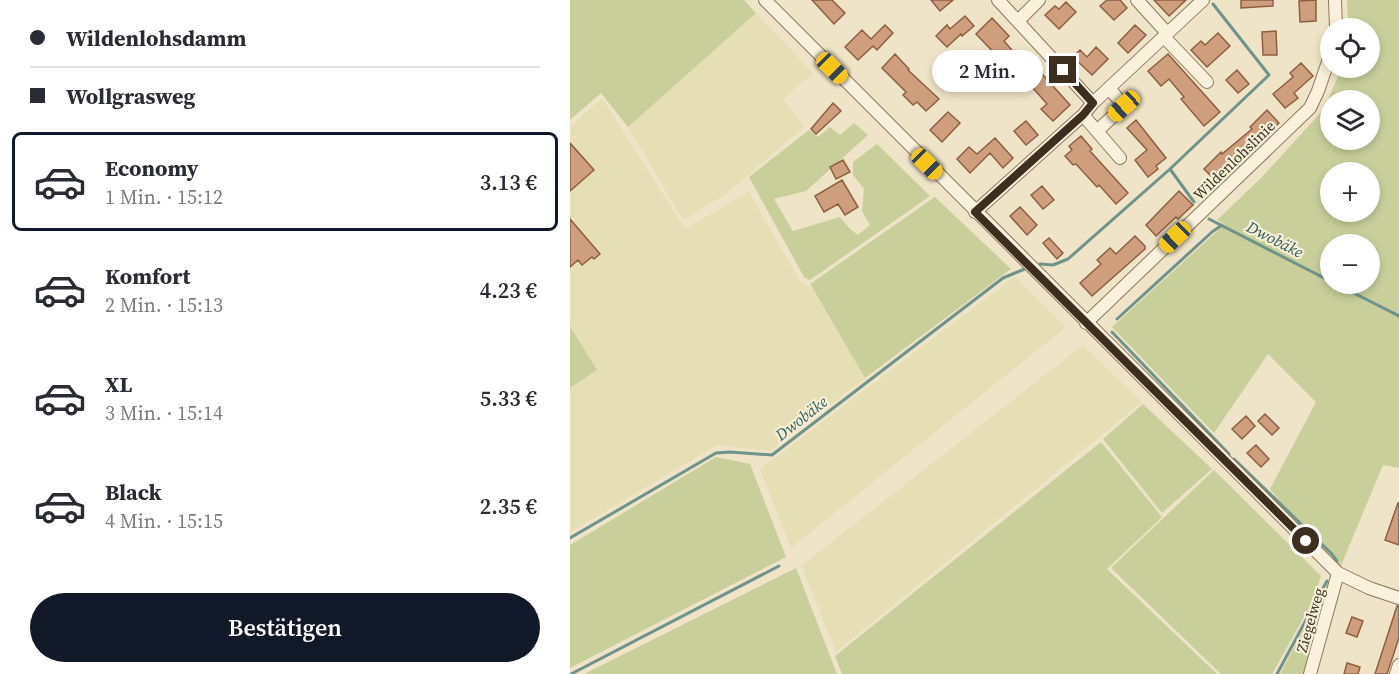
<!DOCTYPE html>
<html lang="de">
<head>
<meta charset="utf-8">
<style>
  body { margin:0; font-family:"Source Serif 4",serif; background:#f7f7f7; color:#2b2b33; height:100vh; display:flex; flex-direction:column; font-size:22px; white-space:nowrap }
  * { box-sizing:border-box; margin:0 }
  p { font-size:20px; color:#7c7c81 }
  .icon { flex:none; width:33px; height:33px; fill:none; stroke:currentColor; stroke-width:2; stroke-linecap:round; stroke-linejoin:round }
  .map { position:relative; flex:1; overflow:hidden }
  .drawer { display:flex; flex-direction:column; background:#fff; width:570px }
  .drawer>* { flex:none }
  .hud { display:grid; align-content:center; height:132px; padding:0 30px; background:#fff }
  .tools { position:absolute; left:750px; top:18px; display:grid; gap:12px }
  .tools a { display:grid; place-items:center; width:60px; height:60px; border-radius:50%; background:#fff; box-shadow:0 3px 9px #0003; font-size:30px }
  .end { position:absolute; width:27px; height:27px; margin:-14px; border:8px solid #3d2e20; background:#fff; box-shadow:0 0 0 3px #fff }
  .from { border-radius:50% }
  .bubble { position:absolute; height:42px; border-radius:21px; background:#fff; box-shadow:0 3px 9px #0003; font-size:20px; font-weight:600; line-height:42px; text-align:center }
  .car { position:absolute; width:18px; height:36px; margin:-18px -9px; border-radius:8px; box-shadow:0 0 4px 2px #0007; background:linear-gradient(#f5c518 24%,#345 0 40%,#f5c518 0 76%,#345 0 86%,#f5c518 0) }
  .hud b { display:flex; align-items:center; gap:21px; height:57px; font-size:22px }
  .hud b+b { border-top:2px solid #e1e1e2 }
  .hud i { width:15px; height:15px; background:#2b2b33 }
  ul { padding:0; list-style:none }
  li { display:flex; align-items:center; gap:18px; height:99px; margin:0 12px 9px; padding:0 18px; border:3px solid transparent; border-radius:9px }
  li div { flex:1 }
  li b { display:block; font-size:22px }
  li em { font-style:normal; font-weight:600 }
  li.on { border-color:#111827 }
  li>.icon { width:54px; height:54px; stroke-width:1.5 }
  .action { display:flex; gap:12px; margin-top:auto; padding:12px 30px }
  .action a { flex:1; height:69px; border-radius:36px; background:#111827; color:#fff; font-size:24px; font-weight:600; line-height:69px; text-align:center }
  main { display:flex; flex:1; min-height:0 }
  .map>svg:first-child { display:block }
  .farmland { fill:#e6deb5 }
  .green { fill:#c9cf9b; fill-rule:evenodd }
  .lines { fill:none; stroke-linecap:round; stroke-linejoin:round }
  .stream { stroke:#6f938a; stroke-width:3 }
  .building { fill:#cf9f7d; stroke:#8d5f41; stroke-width:1.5 }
  .minor-casing { stroke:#8d765c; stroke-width:14 }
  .minor { stroke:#faf1dc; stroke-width:12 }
  .route { stroke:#3d2e20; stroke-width:8 }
  .labels { text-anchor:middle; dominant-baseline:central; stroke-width:4.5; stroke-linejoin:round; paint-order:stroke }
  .street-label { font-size:15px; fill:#3d2e20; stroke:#f7eed8 }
  .water-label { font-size:16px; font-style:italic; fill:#2f5d5a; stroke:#f7eed8 }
</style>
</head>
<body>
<main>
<section class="drawer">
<div class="hud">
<b><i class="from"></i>Wildenlohsdamm</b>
<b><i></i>Wollgrasweg</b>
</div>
<ul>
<li class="on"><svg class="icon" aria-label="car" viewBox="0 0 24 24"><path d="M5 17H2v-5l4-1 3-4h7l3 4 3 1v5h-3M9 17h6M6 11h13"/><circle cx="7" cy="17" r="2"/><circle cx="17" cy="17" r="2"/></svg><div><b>Economy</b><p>1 Min. · 15:12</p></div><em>3.13 €</em></li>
<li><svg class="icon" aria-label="car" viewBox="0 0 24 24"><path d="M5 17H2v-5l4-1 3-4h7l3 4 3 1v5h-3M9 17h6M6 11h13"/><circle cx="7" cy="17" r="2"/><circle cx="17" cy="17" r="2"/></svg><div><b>Komfort</b><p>2 Min. · 15:13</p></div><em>4.23 €</em></li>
<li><svg class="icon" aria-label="car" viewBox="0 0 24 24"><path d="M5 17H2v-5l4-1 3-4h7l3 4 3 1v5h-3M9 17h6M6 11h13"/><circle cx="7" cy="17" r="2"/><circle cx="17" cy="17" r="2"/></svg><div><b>XL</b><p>3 Min. · 15:14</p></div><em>5.33 €</em></li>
<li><svg class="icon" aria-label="car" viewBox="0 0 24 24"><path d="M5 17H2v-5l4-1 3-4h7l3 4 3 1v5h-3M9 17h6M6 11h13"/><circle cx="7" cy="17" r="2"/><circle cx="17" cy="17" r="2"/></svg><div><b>Black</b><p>4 Min. · 15:15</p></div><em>2.35 €</em></li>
</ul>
<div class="action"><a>Bestätigen</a></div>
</section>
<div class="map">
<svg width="829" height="674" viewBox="0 0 829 674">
  <rect width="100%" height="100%" fill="#f0e4c8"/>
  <path class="farmland" d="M186,13L243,73L213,99L234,127L156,194L113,220L58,127Z
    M32,98L115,229L179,192L230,281L242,289L295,378L200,451L147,445L0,532V388L27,370L0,326V127Z
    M445,277L496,327L221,548L190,469Z
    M513,345L572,402L266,652L231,566Z"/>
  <path class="green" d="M0,0H174L186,13L58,127L31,93L0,120Z
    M777,0H829V468L813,465L768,573L700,489L746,402L698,354L644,433L542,327L655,224L647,220L691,178L753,110L772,68H800V28H778ZM760,100H800V140H760ZM760,172H800V212H760ZM760,244H800V284H760Z
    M284,123L298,135L236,191L204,199L223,231L270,217L280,229L288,235L300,225L292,211L294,189L283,175V162L307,144L360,196L240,280L234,277L179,177L239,130L248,137L260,127L270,135Z
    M365,197L441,269L295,378L240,284Z
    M0,326L27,370L0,388Z
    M573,404L642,469L592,513L533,439Z
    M531,442L592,517L537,569L647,674H272L265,656Z
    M146,457L180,464L216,557L0,668V545Z
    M644,470L751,576L743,601L702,674H651L541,568Z
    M226,568L267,674H14Z
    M760,579L763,582L736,674H710Z"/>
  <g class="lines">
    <path class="stream" d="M600,169L699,75L643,4
      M639,219L760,281
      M470,264L483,265L498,259L600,169L624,202
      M766,284L829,316
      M547,319L642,232L652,225
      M542,332L659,454
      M664,459L762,554L767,561
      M0,538L146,453L160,452L202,455L433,278L457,268
      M1,674L209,566
      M707,674L757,581"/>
  </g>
  <path class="building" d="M242,0H262L275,13L264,24Z
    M361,0H383L370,11Z
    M537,0H550L557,8L544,20L530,6Z
    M584,0H616L599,16Z
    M671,0H703V6L671,8Z
    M746,0V21L730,22L729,1Z
    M496,2L506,12L489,29L475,15L485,6L489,9Z
    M395,16L404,26L392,36L391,34L377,47L366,36L377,25L380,29Z
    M422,18L439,36L434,41L460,71L465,66L500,105L483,121L471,109L477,104L447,70L440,76L429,64L432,61L406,34Z
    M315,25L323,33L307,50L303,46L288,60L275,47L292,30L301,39Z
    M565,25L576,35L558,53L548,43Z
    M706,31L707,55H693L692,32Z
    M648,33L660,46L637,67L621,50L631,41L635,45Z
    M526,47L538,59L522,75L503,57L510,50L517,57Z
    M325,54L339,69L338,70L369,99L356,111L347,102L343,105L333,95L336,92L312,68Z
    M598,54L650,112L634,126L611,99L614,97L599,79L591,86L578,71Z
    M731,63L743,76L724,93L728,98L715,108L703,94L723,77L720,73Z
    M667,70L679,84L668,93L656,80Z
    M263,103L271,111L246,134L241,129Z
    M697,110L709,123L647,182L634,169L651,152L652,154L682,129L680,127Z
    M378,112L390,123L372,142L360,130Z
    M566,120L596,158L586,166L588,169L578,177L565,160L577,150L557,128Z
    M456,121L468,135L456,145L444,131Z
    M511,136L522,149L520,151L558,193L546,204L529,185L527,187L506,164L503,165L495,156L502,150L499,146Z
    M425,138L443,158L433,168L420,153L400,173L387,159L399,147L407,154Z
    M0,143L24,170L0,191Z
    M273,160L280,172L266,179L260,167Z
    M272,180L288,207L275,215L268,204L254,212L245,196Z
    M472,186L484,200L473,209L461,195Z
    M609,191L623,205L608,219L606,217L586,236L576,225Z
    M450,207L467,225L457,235L440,216Z
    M0,219L30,254L24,259L22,257L12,265L8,260L0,267Z
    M565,236L575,246V249L522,296L510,283L531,264L527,260L540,248L546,254Z
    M479,238L493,253L487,259L473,243Z
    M695,414L709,428L702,435L688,421Z
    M676,416L685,426L672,439L662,429Z
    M686,445L699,459L691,467L677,453Z
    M828,503H829V545L815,540Z
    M827,606H829V638L817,674H805Z
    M782,617L793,621L787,637L776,633Z
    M777,663L790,667L788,674H774Z"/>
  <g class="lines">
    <defs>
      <path id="minor" d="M195,0L768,573L799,588L829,598
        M428,0L523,103
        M567,0L597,33
        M765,0L766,28
        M448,21L469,0
        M594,37L637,82
        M513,115L550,158
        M527,131L554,106L539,88
        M405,212L513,115L523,103L633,0
        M516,323L740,108L748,91L760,56
        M740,674L768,573
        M826,674L829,665"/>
    </defs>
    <use href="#minor" class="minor-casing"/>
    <use href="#minor" class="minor"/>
  </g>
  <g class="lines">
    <path class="route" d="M493,70L523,103L513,115L405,212L736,541"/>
  </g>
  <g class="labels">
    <g class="street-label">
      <text transform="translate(664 160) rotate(-44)">Wildenlohslinie</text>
      <text transform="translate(740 620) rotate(-74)">Ziegelweg</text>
    </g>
    <g class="water-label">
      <text transform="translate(705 239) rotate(27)">Dwobäke</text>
      <text transform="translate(231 418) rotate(-38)">Dwobäke</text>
    </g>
  </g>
</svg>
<div class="tools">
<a><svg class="icon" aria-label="locate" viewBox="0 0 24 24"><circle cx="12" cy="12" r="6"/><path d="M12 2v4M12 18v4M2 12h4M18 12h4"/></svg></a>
<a><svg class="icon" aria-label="layers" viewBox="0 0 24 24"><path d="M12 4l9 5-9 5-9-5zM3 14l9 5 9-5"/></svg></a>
<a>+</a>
<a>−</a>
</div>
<i class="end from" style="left:736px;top:541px"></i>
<i class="end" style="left:493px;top:70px"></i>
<div class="bubble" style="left:362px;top:50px;width:111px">2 Min.</div>
<i class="car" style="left:262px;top:68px;rotate:135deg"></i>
<i class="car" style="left:554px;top:106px;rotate:228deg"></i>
<i class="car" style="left:357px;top:164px;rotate:135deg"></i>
<i class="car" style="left:605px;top:237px;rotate:226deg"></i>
</div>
</main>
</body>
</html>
